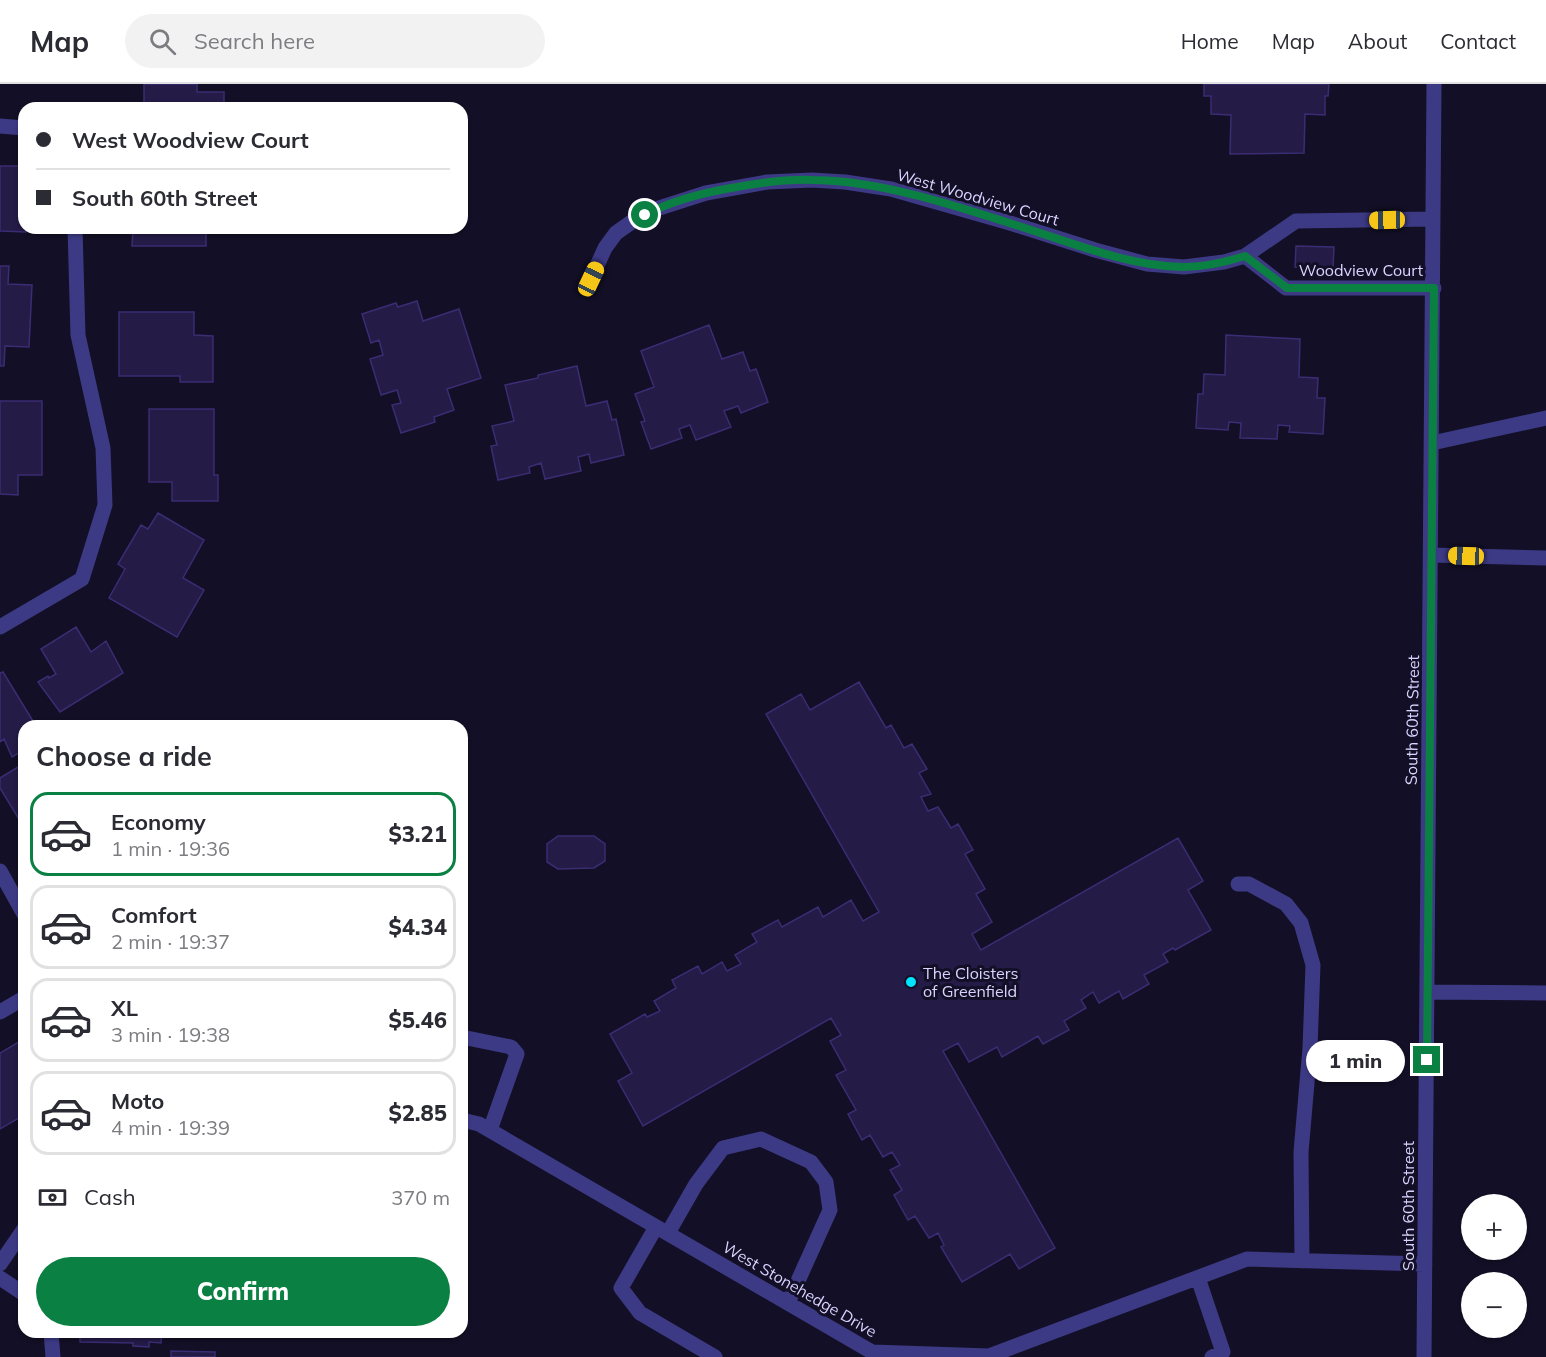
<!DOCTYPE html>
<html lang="en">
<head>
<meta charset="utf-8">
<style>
  body { margin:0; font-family:Mulish,sans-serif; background:#f2f2f3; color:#2b2b33; height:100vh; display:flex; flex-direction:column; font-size:22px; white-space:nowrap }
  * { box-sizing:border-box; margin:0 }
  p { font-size:20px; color:#7c7c81 }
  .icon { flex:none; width:33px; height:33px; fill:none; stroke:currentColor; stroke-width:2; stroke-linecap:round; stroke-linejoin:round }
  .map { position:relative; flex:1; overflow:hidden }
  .drawer { position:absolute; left:18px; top:636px; width:450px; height:618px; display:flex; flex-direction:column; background:#fff; border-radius:18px; box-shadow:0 2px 4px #0004 }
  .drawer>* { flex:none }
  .guide { position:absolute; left:18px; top:18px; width:450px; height:132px; border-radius:18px; box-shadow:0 2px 4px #0004; display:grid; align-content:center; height:132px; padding:0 18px; background:#fff }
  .buttons { position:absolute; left:1461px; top:1110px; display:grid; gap:12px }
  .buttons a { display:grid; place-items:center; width:66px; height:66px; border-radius:50%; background:#fff; box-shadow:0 2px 4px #0004; font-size:30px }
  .end { position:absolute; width:27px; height:27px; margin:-14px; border:8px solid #0b8043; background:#fff; box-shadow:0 0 0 3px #fff }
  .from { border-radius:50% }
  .bubble { position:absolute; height:42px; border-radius:21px; background:#fff; box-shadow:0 2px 4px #0004; font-size:20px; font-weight:800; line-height:42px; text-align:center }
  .car { position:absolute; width:18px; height:36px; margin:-18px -9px; border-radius:8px; box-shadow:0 0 4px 2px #0007; background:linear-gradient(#f5c518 24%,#345 0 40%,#f5c518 0 76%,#345 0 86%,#f5c518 0) }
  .guide b { display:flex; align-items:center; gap:21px; height:57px; font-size:22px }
  .guide b+b { border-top:2px solid #e1e1e2 }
  .guide i { width:15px; height:15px; background:#2b2b33 }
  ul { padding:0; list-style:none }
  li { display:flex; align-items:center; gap:18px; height:84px; margin:0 12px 9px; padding:0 6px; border:3px solid #e1e1e2; border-radius:18px }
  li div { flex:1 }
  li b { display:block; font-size:22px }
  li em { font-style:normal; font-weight:800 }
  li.current { border-color:#0b8043 }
  li>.icon { width:54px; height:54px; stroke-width:1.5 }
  h2 { padding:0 18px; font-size:27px; line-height:72px }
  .pay { display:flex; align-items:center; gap:15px; height:66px; padding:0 18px; font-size:22px }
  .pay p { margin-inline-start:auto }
  .primary-button { display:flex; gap:12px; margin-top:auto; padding:12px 18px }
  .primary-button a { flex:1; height:69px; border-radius:36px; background:#0b8043; color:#fff; font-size:24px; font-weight:800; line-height:69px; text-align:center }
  header { display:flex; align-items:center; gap:36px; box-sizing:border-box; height:84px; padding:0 30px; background:#fff; border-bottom:2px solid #e1e1e2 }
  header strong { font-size:28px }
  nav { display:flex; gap:33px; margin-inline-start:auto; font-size:21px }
  .search { width:420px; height:54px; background:#f2f2f3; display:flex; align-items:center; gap:15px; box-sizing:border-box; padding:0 21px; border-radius:33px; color:#7c7c81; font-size:22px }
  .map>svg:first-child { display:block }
  .building { fill:#241b47; stroke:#3b2d73; stroke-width:1.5 }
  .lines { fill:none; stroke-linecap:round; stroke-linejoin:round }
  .minor { stroke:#3d3a85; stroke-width:15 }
  .route { stroke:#0b8043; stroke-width:8 }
  .poi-dot { fill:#00e5ff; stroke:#130f26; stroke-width:2 }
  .labels { text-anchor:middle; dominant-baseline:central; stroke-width:6; stroke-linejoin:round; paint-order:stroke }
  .street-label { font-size:16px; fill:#d9d4ff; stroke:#130f26 }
  .poi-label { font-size:16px; fill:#d9d4ff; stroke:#130f26; text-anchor:start }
</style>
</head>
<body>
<header>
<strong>Map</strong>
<div class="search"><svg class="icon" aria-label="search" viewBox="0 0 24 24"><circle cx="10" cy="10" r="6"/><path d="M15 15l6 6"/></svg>Search here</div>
<nav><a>Home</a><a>Map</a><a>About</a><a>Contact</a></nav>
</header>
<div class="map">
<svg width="1546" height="1273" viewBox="0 0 1546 1273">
  <rect width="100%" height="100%" fill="#130f26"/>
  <path class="building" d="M144,0H197V8H224V24H144Z
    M1204,0H1329L1328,12H1325V31L1305,30L1304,69L1230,70L1231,31L1211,30V12H1204Z
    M0,82H24V144H26V148L0,147Z
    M133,144H206V162H132Z
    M1296,162L1334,163L1333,184L1295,183Z
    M0,182H9L8,200L32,201L29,263L5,262L4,282H0Z
    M417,217L423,237L459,225L481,294L447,305L454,326L434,333L435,338L401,349L392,321L401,319L397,306L381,311L370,275L383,271L379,256L371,259L362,230L396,219L398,223Z
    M119,228H194V251L213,252V298H180V292H119Z
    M709,241L722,275L743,268L750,287L756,285L768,318L741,329L738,322L724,327L731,343L696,356L690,341L679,345L682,354L651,365L641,338L645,337L635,310L654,303L641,267Z
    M1226,251L1300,255L1299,293L1318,294L1317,314H1325L1323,350L1289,348L1290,342L1278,341L1277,355L1240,354L1241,339L1229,338L1228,346L1196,344L1198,310H1203L1204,290L1225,291Z
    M577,282L586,322L607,317L612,336L616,335L624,371L591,379L589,370L578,373L581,387L545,395L541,379L529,383L530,389L498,396L491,362L497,361L492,342L514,337L505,301L538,294V291Z
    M0,317H42V391H18V411L0,410Z
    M149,325H214V391H218V417H172V398H149Z
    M158,429L204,456L183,494L204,506L177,553L109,514L125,485L118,480L141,441L148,445Z
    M76,543L91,568L106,557L123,589L60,628L38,598L48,592L49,594L56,590L41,565Z
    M3,588L36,642H24V666L12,673L4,655L0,658V589Z
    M859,598L886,644L891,641L904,664L912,660L927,685L919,689L931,710L921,713L928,727L938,723L951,744L958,740L973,766L965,770L985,805L976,810L992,838L972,850L981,866L1178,754L1203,797L1188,806L1211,846L1175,866L1173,864L1163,870L1168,878L1144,891L1149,900L1123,915L1119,907L1099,919L1093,908L1081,916L1086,924L1064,937L1069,946L1043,960L1038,952L1002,973L997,963L969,978L958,959L943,967L1055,1164L1019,1185L1010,1170L962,1198L941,1163L944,1161L938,1149L929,1154L915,1132L908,1136L894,1111L902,1106L890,1086L900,1081L892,1068L883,1073L870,1051L862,1056L848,1030L856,1026L836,991L846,986L830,957L841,951L831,934L643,1042L618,997L632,989L610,950L645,930L647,933L660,927L654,917L676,904L672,896L698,882L702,890L722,878L727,887L741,880L735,871L757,858L752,850L778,836L782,843L818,823L823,833L851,816L863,837L879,828L766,630L801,610L810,626Z
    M23,680L24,734L20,737L0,704V694Z
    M558,752H594L605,760V777L594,784L558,785L547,778V760Z
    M22,956L24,960V1031L0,1045V969Z
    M80,1248H162L161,1259L149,1258V1263L133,1262V1259L80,1258Z
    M171,1267L215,1268V1273H171Z"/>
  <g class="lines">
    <path class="minor" d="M0,42L24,44
      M1245,172L1286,204H1434
      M591,195L605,164L616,149L633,137L656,125L706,109L767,98L812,96L845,98L891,105L1010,139L1095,166L1147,180L1184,183L1224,178L1245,172L1296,137L1432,135
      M1432,359L1546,334
      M1431,471L1546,474
      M0,543L82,495L105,421L103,364L78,251L75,144
      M0,787L24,830
      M1238,800H1249L1286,820L1301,839L1313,881L1310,964L1301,1068L1302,1177
      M1428,908L1546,909
      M0,928L24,914
      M462,953L511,963L517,970L490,1046
      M462,1036L479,1040L872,1268L989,1272L1247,1175L1425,1180
      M656,1143L621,1204L640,1229L715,1273
      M668,1149L696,1100L723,1064L761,1055L811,1078L826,1098L830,1126L788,1219
      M0,1180L24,1145
      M0,1194L24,1210
      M1198,1194L1223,1268L1212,1273
      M51,1248L53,1273
      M1424,1273L1434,0"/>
  </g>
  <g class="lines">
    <path class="route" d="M645,131C671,117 702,109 731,104C758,99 785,95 812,96C880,96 960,123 1025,144C1075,160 1129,182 1183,183C1204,183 1226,178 1245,172L1287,204H1434L1427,976"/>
  </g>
  <circle class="poi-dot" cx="911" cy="898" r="6"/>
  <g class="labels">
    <g class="street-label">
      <text transform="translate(978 113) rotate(16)">West Woodview Court</text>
      <text x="1361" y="186">Woodview Court</text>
      <text transform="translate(1412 636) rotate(-89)">South 60th Street</text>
      <text transform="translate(1408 1122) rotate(-90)">South 60th Street</text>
      <text transform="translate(800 1205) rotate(30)">West Stonehedge Drive</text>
    </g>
    <g class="poi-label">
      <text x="923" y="889">The Cloisters<tspan x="923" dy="18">of Greenfield</tspan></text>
    </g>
  </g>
</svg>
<div class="buttons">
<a>+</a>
<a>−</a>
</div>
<i class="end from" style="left:645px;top:131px"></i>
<i class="end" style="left:1427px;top:976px"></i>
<div class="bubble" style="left:1306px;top:956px;width:99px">1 min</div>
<i class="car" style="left:1387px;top:136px;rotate:269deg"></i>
<i class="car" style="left:591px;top:195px;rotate:25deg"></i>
<i class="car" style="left:1466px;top:472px;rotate:272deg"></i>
<div class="guide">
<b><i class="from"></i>West Woodview Court</b>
<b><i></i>South 60th Street</b>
</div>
<section class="drawer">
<h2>Choose a ride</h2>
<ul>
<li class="current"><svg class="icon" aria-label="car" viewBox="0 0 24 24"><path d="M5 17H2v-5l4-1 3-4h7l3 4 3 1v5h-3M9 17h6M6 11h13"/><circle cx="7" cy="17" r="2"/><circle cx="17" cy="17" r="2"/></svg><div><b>Economy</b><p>1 min · 19:36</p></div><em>$3.21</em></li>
<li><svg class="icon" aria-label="car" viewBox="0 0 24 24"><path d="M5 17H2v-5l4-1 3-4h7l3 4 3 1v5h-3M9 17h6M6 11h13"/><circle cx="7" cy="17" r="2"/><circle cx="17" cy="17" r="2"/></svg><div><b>Comfort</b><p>2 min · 19:37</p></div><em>$4.34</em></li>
<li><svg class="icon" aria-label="car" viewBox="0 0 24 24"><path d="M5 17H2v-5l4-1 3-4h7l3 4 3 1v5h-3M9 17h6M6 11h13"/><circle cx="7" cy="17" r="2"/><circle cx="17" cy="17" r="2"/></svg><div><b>XL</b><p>3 min · 19:38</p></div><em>$5.46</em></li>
<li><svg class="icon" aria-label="car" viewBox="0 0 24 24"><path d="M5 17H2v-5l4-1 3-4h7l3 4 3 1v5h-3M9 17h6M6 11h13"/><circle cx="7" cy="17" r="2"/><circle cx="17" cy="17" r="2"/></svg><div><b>Moto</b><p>4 min · 19:39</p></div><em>$2.85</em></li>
</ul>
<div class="pay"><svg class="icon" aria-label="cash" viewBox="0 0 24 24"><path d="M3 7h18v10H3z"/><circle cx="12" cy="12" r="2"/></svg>Cash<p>370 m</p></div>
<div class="primary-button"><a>Confirm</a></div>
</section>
</div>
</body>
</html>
